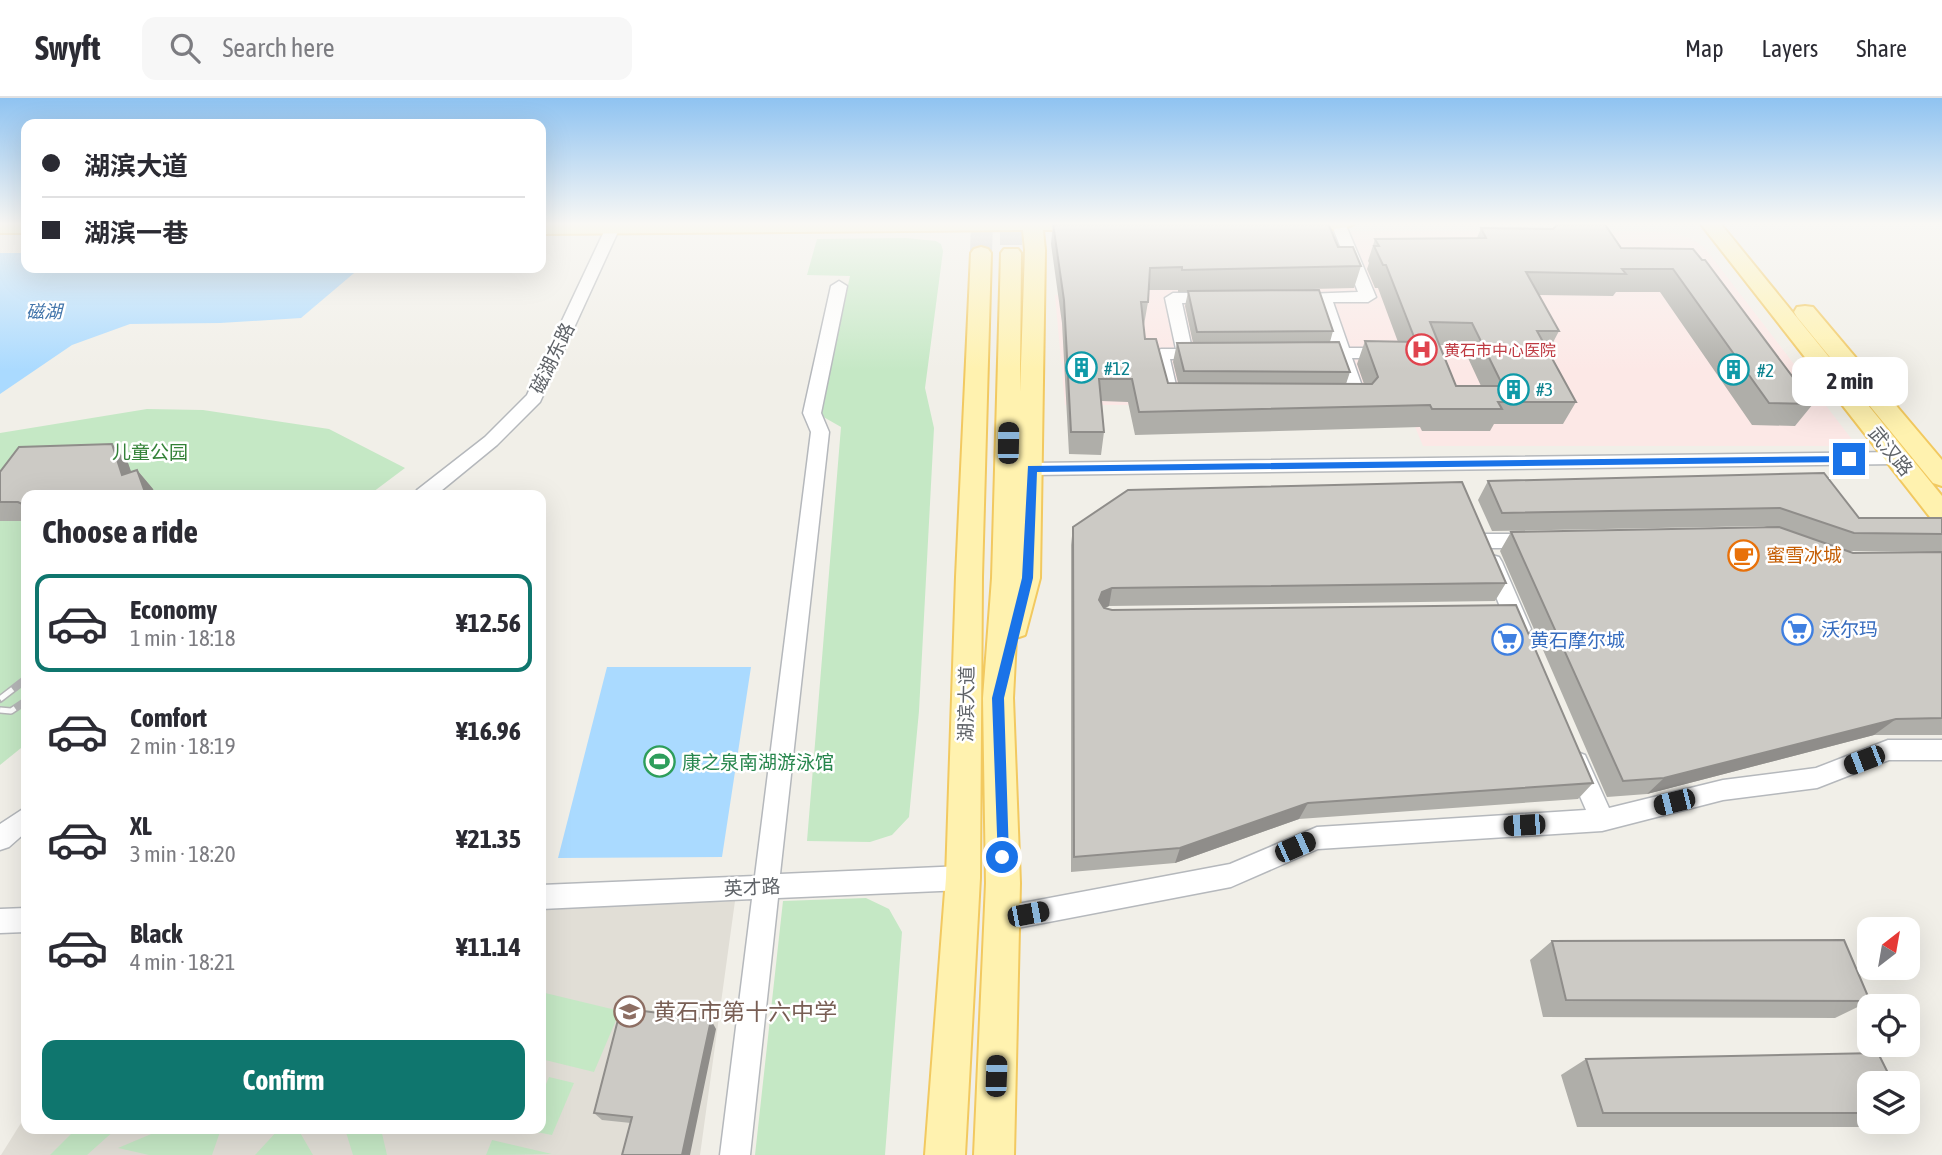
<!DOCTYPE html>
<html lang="en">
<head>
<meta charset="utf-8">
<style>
  body { margin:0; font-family:"Asap Condensed","Noto Sans SC",sans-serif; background:#f7f7f7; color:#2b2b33; height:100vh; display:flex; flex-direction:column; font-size:26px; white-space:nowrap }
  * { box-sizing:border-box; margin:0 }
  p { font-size:23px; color:#7c7c81 }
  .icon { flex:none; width:38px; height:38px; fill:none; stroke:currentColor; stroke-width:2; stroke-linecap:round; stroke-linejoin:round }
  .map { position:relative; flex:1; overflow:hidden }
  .details { position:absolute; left:21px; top:392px; width:525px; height:644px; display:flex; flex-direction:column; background:#fff; border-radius:14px; box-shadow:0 7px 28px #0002 }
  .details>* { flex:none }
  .banner { position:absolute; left:21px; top:21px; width:525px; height:154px; border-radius:14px; box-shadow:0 7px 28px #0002; display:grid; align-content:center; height:154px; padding:0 21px; background:#fff }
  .needle { width:46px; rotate:31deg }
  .buttons { position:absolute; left:1857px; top:819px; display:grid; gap:14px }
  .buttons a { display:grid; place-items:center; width:63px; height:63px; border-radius:14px; background:#fff; box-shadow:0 7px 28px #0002; font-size:35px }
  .end { position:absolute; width:32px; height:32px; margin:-16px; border:9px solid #1a73e8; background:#fff; box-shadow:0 0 0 4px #fff }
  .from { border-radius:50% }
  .bubble { position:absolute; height:49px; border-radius:14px; background:#fff; box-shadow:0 7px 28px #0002; font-size:23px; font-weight:700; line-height:49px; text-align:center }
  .car { position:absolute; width:21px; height:42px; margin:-21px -10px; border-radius:9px; box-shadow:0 0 5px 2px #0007; background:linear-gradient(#222 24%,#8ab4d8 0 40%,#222 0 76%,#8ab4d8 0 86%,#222 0) }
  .banner b { display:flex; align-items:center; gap:24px; height:66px; font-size:26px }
  .banner b+b { border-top:2px solid #e1e1e2 }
  .banner i { width:18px; height:18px; background:#2b2b33 }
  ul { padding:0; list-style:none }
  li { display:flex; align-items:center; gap:21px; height:98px; margin:0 14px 10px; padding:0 7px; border:4px solid transparent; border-radius:14px }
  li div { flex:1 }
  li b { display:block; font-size:26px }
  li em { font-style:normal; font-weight:700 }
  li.selected { border-color:#0f766e }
  li>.icon { width:63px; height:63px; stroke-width:1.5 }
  h2 { padding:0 21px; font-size:32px; line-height:84px }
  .cta { display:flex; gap:14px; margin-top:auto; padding:14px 21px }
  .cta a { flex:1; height:80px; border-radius:14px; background:#0f766e; color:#fff; font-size:28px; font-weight:700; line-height:80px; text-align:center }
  header { display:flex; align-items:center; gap:42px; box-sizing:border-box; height:98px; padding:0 35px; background:#fff; border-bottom:2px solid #e1e1e2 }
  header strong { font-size:33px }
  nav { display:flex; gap:38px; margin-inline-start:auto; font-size:24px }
  .search { width:490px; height:63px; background:#f7f7f7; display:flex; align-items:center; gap:18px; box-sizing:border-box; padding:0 24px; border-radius:14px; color:#7c7c81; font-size:26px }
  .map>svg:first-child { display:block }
  .education { fill:#e1ded6 }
  .medical { fill:#fce8e6 }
  .green { fill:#c5e8c5 }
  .water { fill:#aadaff }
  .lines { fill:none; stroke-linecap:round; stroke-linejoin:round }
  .major-tunnel { stroke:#ccccc8; stroke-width:22; stroke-dasharray:22 11; stroke-linecap:butt }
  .minor-casing { stroke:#b5b8bc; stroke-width:3 }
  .major-casing { stroke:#f2c960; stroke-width:4 }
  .minor { fill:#fff; fill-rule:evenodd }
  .major { fill:#fff2af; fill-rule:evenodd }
  .rail-casing { stroke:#b6b7b8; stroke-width:8 }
  .rail { stroke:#fff; stroke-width:5; stroke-dasharray:16; stroke-linecap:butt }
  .wall { fill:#afaea9; fill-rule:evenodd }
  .shaded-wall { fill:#8f8d8a }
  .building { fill:#cccac5; stroke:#8f8d8a; stroke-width:2; fill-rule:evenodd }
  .route { fill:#1a73e8 }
  .labels { text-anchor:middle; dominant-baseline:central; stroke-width:5; stroke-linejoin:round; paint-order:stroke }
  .far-health-label { font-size:16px; fill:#be3a42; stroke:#fff; text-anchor:start }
  .far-water-label { font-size:18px; font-style:italic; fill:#4174aa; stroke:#fff }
  .street-label { font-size:19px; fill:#5f6368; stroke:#fff }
  .culture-label { font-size:19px; fill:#0d838f; stroke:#fff; text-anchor:start }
  .park-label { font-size:19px; fill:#348238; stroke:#fff }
  .food-label { font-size:19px; fill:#c56008; stroke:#fff; text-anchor:start }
  .shop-label { font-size:19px; fill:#366cbe; stroke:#fff; text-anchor:start }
  .leisure-label { font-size:19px; fill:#27864d; stroke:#fff; text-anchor:start }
  .near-education-label { font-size:23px; fill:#785e54; stroke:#fff; text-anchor:start }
</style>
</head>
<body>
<header>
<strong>Swyft</strong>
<div class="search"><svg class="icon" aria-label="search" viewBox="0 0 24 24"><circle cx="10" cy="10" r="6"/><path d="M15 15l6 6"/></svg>Search here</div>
<nav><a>Map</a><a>Layers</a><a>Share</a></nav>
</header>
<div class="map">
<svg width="1942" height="1057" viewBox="0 0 1942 1057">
  <rect width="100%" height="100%" fill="#f1efe8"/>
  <path class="education" d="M735,803L700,1057H1L26,1017V1031H541V811Z"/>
  <path class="medical" d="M1168,132L1668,134L1688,139L1704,149L1857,348H1423L1406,307H1065L1055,197H1095Z"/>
  <path class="green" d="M906,140L936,143L941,146L943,153L925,290L934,330L919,613L909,719L892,737L870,744L807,743L841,329L820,317L850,178L807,177L817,141Z
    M147,311L203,312L329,331L405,370L369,397H26V646L0,667V335Z
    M866,800L889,811L902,834L885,1057H755L783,803Z
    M541,894L620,913L594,974L541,961Z
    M549,979L574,985L552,1037L526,1032L541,1031V998Z
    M76,1031H116L87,1057H50Z
    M163,1031H221L212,1057H149L118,1050Z
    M279,1031H298L313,1057H255Z
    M345,1031H381L387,1057H353Z
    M492,1042L552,1056L486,1057Z"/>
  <path class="water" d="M0,155H26V170H360L301,220L220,225L130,226L72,247L0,296Z
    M607,569H751L722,759L558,760Z"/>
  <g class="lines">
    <path class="major-tunnel" d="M1011,125V155
      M981,155L982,125"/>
    <defs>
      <path id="minor" d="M608,125H622L540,304L497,347L436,397H415L417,392L485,339L527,297Z
        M1331,125H1345L1376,199L1368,204H1333L1349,250H1383L1391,255L1383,260H1352L1367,302L1358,308L1341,306L1338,302L1347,296L1335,260H1317L1309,255L1317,250H1332L1317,204L1305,202L1303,199L1305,196L1358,194Z
        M839,183L847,188L821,315L829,334L780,776L963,768L972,772L975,780L972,788L963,792L778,800L750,1057H720L752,801L541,811V787L755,778L811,334L803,315L831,188Z
        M1173,195H1216L1224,200L1216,205H1182L1192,251L1210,252L1212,256L1204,261H1170L1178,296L1169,302L1160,296L1153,256L1161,251H1176L1165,200Z
        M1897,354L1903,356L1906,360L1903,364L1897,366L1032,377L1025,376L1023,371L1025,366L1032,365Z
        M1483,436H1533L1540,438L1543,443L1540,448L1533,450H1483L1476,448L1473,443L1476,438Z
        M1492,457L1499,459L1502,464L1531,531L1527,537L1520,539L1513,537L1509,531L1482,464L1485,459Z
        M1888,642H1942V662H1889L1817,690L1723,702L1602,733L1318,751L1231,789L1002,833L993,830L989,821L993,812L1002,809L1230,766L1317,729L1586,712L1565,664L1569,657L1577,654L1585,657L1609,710L1723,682L1816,670Z
        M26,709V734L9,749L0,752V726Z
        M26,810V834L0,835V811Z"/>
      <path id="major" d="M0,125H26V135H0Z
        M541,125L1101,126L1091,132H1043L1045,152L1040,480L1025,537L1016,540L1013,600L1020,785L1014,1057H974L986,785L983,600L992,480L1001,155L1004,151H1018L1021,155L1020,294L1025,152L1023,132L541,136Z
        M1279,125H1355C1347,134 1287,134 1279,125Z
        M1700,125H1720L1942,398V425L1933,423Z
        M981,149L988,151L991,155L982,479L980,780L965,1057H925L946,780L956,479L971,155L974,151Z
        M1805,208L1813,209L1942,362V388L1933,385L1797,219L1794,214L1797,209Z"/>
    </defs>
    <use href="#minor" class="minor-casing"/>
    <use href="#major" class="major-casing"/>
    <use href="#minor" class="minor"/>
    <use href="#major" class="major"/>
    <defs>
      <path id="rail" d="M0,601L26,581
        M0,612L11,613L26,603"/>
    </defs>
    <use href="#rail" class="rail-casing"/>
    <use href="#rail" class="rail"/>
  </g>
  <path class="wall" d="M1053,125H1328L1338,149L1361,168L1354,190L1233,193L1333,233L1330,244L1350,274L1346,286H1364L1357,266L1365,243L1398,244L1378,190H1375L1367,171L1369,165L1368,163L1375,141L1477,140L1481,130L1621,150L1693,151L1813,306L1795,328L1752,327L1660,194H1616L1613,198L1539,197L1559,233L1548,254L1576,304L1563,326H1494L1490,333H1422L1420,329L1135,337L1128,304L1101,303L1104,334L1101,357L1069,356L1062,225L1051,146ZM1149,192H1178V194H1188L1185,208L1193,245H1177L1173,264L1178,285H1168L1145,241L1143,227H1144L1148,204ZM1439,247H1462L1481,288H1456Z
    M112,346L128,365L131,374L137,372L153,391L155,397H26V423H0V374Z
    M1824,375L1859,420H1942V454L1848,453L1853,455L1942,454V637H1874L1647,696L1607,699L1500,453L1511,434L1767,429L1764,428L1492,433L1478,402L1488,383Z
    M1073,429L1506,485L1495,503L1109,508L1105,510L1593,685L1578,701L1299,721L1175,765L1071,774V447Z
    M1552,843L1870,903L1835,920L1543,919L1530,862Z
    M716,931L631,1025L602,1022L594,1015Z
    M1586,961L1869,985V1024H1885L1869,1029H1577L1561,977Z"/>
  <path class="shaded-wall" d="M112,346L128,365L139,396L122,377Z
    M137,372L153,391L155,397H146Z
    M1112,490L1109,508L1100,512L1099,502L1102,494Z
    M1896,621L1874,637L1647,696L1664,680Z
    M1308,705L1299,721L1175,765L1180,750Z
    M711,922L716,931L690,1057H682Z"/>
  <path class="building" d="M1053,125H1328L1338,149H1353L1361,168L1182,172V169L1150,170L1148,204H1141L1145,241H1156L1168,285L1372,286L1378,279L1365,243L1416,244L1386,167H1383L1374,148H1379L1375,141L1486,140L1481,130L1553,131L1559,125H1604L1621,150L1693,151L1702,162H1705L1813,306L1769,305L1673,171H1622L1626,176L1526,174L1559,233H1537L1576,304H1498L1502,311H1432L1430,307L1139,314L1132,281H1099L1104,334H1071L1064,202ZM1430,224L1472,225L1503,288H1456Z
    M1319,192L1333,233L1197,234L1188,193Z
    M1339,244L1350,274L1184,273L1177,245Z
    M112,346L122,377L137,372L146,397H26V408L18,404H0V374L19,349Z
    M1824,375L1859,420H1942V436L1854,435L1780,410L1502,415L1488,383Z
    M1462,384L1506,485L1112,490L1102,494L1099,502L1104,510L1112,512L1516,507L1593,685L1308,705L1180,750L1074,759L1073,429L1128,392Z
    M1779,429L1853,455L1942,454V620L1896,621L1664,680L1623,683L1511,434Z
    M1844,842L1870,903L1566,902L1552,843Z
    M621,910L711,922L682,1057H622L632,1019L594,1015Z
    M1878,955L1893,985H1869V1015H1603L1586,961Z"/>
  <linearGradient id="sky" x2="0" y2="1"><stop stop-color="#8fc3f1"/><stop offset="0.46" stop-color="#f9f8f5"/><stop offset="1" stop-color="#f9f8f5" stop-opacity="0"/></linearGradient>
  <rect width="1942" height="273" fill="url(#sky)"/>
  <path class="route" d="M1849,358L1854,361L1849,364L1037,374L1033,480L1004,600L1009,759L1007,763H998L992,600L1022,480L1028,368Z"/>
  <defs>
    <symbol id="hospital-ring" viewBox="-11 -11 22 22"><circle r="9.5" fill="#fff" stroke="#e0444e" stroke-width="1.5"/><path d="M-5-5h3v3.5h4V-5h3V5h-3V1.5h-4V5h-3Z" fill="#e0444e"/></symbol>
    <symbol id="building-ring" viewBox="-11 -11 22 22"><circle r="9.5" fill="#fff" stroke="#0f9aa8" stroke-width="1.5"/><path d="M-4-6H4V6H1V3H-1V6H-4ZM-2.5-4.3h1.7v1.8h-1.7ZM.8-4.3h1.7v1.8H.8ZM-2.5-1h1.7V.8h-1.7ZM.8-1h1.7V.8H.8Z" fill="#0f9aa8"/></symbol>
    <symbol id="cafe-ring" viewBox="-11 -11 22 22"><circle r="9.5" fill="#fff" stroke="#e8710a" stroke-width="1.5"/><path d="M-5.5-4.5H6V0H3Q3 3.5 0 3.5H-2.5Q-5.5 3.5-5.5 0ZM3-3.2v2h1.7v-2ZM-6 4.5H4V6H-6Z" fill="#e8710a"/></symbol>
    <symbol id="supermarket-ring" viewBox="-11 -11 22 22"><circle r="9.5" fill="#fff" stroke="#3f7fe0" stroke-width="1.5"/><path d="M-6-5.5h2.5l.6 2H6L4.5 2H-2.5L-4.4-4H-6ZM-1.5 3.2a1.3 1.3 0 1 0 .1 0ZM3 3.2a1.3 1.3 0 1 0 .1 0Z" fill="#3f7fe0"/></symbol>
    <symbol id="stadium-ring" viewBox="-11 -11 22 22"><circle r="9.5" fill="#fff" stroke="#2e9e5b" stroke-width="1.5"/><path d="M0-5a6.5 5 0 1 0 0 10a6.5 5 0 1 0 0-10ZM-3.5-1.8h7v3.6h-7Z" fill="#2e9e5b"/></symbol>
    <symbol id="school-ring" viewBox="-11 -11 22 22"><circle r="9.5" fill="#fff" stroke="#8d6e63" stroke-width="1.5"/><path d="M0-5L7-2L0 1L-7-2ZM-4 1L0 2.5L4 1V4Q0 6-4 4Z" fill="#8d6e63"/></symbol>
  </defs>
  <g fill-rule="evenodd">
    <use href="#hospital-ring" x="1404" y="234" width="35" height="35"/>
    <use href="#building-ring" x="1064" y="252" width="35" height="35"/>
    <use href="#building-ring" x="1716" y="254" width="35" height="35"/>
    <use href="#building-ring" x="1496" y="274" width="35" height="35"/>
    <use href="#cafe-ring" x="1726" y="440" width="35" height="35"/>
    <use href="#supermarket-ring" x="1780" y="514" width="35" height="35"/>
    <use href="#supermarket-ring" x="1490" y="524" width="35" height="35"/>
    <use href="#stadium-ring" x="642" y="646" width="35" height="35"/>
    <use href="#school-ring" x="612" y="896" width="35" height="35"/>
  </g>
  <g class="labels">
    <g class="far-health-label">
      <text x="1444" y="252">黄石市中心医院</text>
    </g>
    <g class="far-water-label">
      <text x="44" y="213">磁湖</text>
    </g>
    <g class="street-label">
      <text transform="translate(552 260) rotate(-64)">磁湖东路</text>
      <text transform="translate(1891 353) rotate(51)">武汉路</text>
      <text transform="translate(966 606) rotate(-89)">湖滨大道</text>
      <text transform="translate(752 789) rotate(-3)">英才路</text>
    </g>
    <g class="culture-label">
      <text x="1104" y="270">#12</text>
      <text x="1757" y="272">#2</text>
      <text x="1536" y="291">#3</text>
    </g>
    <g class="park-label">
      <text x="150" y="354">儿童公园</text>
    </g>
    <g class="food-label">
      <text x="1766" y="457">蜜雪冰城</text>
    </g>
    <g class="shop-label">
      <text x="1821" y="531">沃尔玛</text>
      <text x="1530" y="542">黄石摩尔城</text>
    </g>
    <g class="leisure-label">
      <text x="682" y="664">康之泉南湖游泳馆</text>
    </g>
    <g class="near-education-label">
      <text x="653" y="914">黄石市第十六中学</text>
    </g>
  </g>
</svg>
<div class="buttons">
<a><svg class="needle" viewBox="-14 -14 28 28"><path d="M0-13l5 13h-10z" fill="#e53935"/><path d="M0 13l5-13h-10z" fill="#7c7c81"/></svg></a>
<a><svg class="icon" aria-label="locate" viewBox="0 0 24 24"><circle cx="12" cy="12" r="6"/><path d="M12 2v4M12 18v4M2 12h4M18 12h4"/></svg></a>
<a><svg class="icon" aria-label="layers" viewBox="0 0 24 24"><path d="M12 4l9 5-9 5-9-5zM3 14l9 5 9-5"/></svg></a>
</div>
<i class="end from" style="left:1002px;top:759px"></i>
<i class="end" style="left:1849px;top:361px"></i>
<div class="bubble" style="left:1792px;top:259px;width:116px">2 min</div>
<i class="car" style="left:1008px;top:345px;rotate:1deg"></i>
<i class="car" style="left:1864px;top:662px;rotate:249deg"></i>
<i class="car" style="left:1674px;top:704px;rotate:256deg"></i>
<i class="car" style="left:1524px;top:727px;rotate:267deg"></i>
<i class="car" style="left:1295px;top:749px;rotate:66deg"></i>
<i class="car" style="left:1028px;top:816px;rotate:79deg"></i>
<i class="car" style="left:996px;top:978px;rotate:2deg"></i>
<div class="banner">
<b><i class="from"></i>湖滨大道</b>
<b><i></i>湖滨一巷</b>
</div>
<section class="details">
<h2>Choose a ride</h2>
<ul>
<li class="selected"><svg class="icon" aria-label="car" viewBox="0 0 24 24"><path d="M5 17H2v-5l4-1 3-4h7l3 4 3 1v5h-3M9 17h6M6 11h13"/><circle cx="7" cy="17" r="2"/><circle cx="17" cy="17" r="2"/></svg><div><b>Economy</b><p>1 min · 18:18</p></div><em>¥12.56</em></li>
<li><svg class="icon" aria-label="car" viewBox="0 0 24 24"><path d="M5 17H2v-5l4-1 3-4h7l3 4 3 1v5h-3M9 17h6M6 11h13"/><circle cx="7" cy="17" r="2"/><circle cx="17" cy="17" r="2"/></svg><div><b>Comfort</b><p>2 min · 18:19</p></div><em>¥16.96</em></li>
<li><svg class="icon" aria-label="car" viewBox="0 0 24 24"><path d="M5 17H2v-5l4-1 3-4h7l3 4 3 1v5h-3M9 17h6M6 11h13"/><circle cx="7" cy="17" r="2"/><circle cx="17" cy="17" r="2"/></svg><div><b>XL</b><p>3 min · 18:20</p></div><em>¥21.35</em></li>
<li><svg class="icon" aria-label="car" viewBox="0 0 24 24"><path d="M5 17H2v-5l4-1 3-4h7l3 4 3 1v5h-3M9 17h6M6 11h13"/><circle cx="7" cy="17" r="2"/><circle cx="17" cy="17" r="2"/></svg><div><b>Black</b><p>4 min · 18:21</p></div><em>¥11.14</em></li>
</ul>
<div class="cta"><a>Confirm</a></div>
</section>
</div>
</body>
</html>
